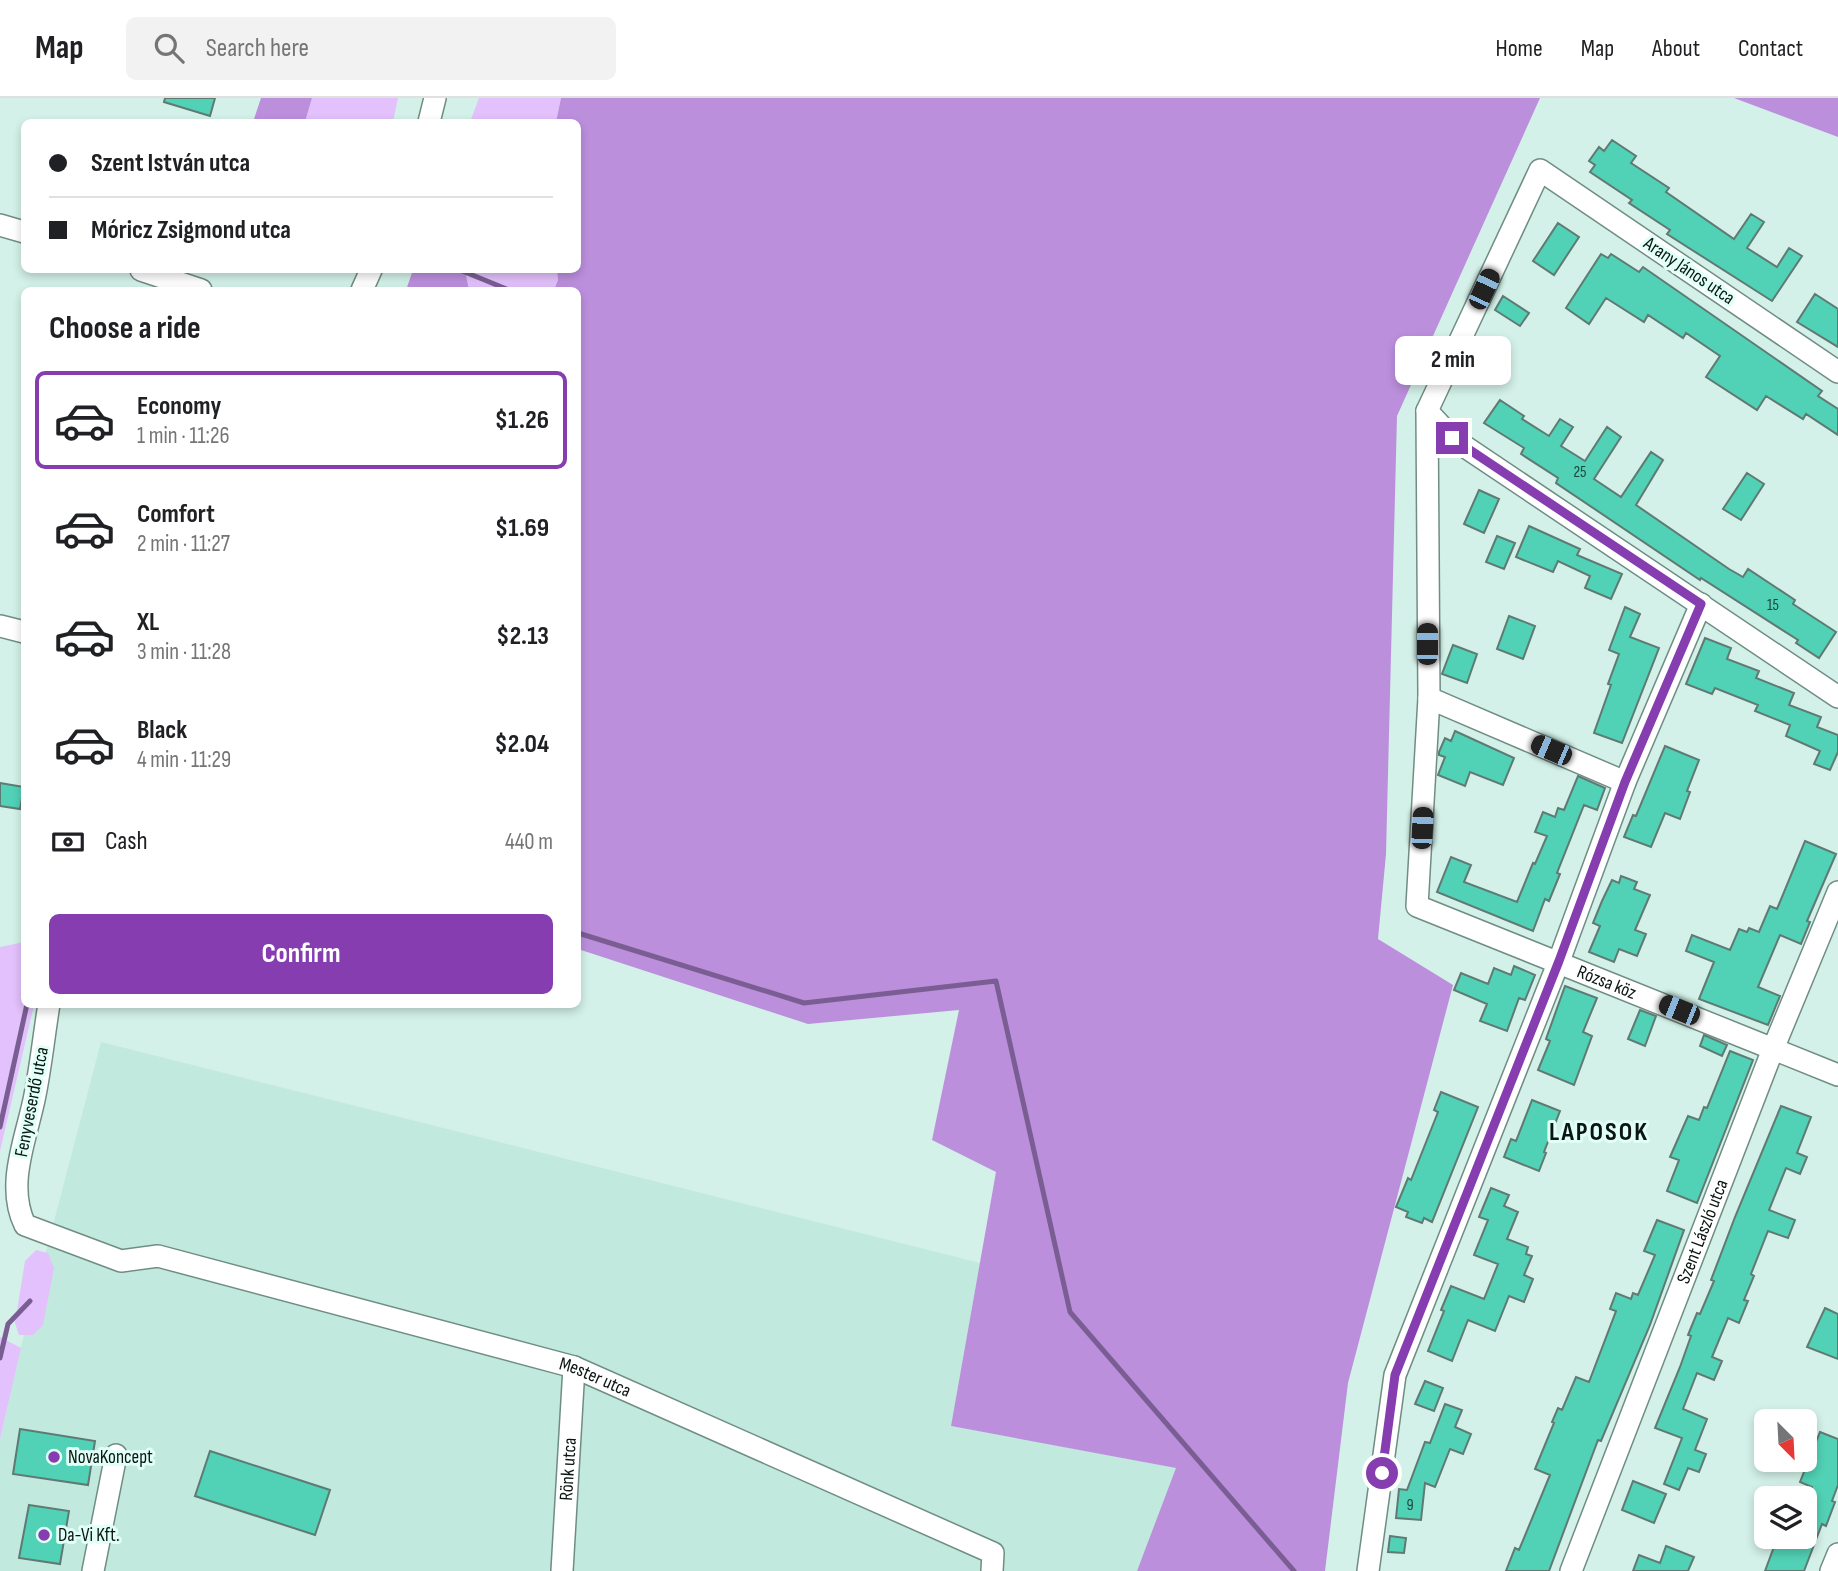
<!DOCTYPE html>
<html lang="en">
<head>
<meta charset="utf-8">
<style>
  body { margin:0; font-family:"Sofia Sans Condensed",sans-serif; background:#f2f2f2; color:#202124; height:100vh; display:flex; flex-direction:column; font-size:26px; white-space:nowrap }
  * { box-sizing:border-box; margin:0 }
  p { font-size:23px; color:#757577 }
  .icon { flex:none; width:38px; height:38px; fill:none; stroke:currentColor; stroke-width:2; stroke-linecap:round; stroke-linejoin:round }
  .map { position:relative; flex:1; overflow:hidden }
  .drawer { position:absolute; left:21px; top:189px; width:560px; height:721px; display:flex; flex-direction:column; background:#fff; border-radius:10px; box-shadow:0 4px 10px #0003 }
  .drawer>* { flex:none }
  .top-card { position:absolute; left:21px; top:21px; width:560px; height:154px; border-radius:10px; box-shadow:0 4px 10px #0003; display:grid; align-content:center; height:154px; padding:0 28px; background:#fff }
  .needle { width:46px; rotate:156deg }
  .fabs { position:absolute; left:1754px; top:1311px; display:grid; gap:14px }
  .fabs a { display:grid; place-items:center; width:63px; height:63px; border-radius:10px; background:#fff; box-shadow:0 4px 10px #0003; font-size:35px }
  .end { position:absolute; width:32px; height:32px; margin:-16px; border:9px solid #853db0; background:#fff; box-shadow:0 0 0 4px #fff }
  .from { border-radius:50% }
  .bubble { position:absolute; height:49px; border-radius:10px; background:#fff; box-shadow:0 4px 10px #0003; font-size:23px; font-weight:700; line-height:49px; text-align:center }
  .car { position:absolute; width:21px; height:42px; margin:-21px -10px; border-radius:9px; box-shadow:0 0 5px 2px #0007; background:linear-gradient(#222 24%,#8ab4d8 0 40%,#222 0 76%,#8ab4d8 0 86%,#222 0) }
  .top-card b { display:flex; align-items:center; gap:24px; height:66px; font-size:26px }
  .top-card b+b { border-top:2px solid #e0e0e0 }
  .top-card i { width:18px; height:18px; background:#202124 }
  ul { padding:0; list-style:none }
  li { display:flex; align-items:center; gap:21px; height:98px; margin:0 14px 10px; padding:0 14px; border:4px solid transparent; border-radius:10px }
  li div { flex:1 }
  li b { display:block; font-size:26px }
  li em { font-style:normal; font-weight:700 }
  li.on { border-color:#853db0 }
  li>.icon { width:63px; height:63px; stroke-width:1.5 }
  h2 { padding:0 28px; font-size:32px; line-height:84px }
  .pay { display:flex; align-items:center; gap:18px; height:77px; padding:0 28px; font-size:26px }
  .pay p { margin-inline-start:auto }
  .button { display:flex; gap:14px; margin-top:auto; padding:14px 28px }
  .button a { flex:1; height:80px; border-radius:10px; background:#853db0; color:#fff; font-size:28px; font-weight:700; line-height:80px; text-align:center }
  header { display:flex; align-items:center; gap:42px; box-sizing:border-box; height:98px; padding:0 35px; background:#fff; border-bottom:2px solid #e0e0e0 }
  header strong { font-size:33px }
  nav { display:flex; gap:38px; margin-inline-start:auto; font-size:24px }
  .search { width:490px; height:63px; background:#f2f2f2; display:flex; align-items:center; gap:18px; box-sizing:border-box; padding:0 24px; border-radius:10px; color:#757577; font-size:26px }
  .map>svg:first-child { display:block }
  .built { fill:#c1e9de }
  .green { fill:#e3c1fc }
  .forest { fill:#bc8fdd }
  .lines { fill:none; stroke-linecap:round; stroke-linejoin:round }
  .stream { stroke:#7a5e93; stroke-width:5 }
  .building { fill:#51d1b5; stroke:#5f7a73; stroke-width:2 }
  .street-casing { stroke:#708d84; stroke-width:24 }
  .street { stroke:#fff; stroke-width:21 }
  .route { stroke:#853db0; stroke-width:9 }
  .poi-dot { fill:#853db0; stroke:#e0fff6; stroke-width:2.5 }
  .labels { text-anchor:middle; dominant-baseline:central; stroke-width:6; stroke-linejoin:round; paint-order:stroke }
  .number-label { font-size:16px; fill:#1c453c }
  .street-label { font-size:19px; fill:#0b1613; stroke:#e0fff6 }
  .poi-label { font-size:19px; fill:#0b1613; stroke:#e0fff6; text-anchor:start }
  .district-label { font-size:26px; font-weight:bold; letter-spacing:2px; fill:#0b1613; stroke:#e0fff6 }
</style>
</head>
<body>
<header>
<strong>Map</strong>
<div class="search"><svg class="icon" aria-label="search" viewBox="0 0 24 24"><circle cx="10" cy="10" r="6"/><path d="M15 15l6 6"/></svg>Search here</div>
<nav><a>Home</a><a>Map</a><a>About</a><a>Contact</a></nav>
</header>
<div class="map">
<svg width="1838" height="1473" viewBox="0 0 1838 1473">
  <rect width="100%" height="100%" fill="#d3f1e8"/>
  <path class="built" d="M101,944L980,1165L951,1328L1177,1370L1137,1473H0V1341L21,1249Z"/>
  <path class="green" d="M312,0H398L393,24H305Z
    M479,0H561L556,24H470Z
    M465,172H557L558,182L554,192H469Z
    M24,844V906L34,907L0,1053V849Z
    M36,1152L48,1155L54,1170L43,1227L33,1237H19L15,1225L25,1163Z
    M0,1239L21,1250L0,1341Z"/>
  <path class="forest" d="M261,0H312L305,24H253Z
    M561,0H1540L1397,318L1386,756L1378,841L1453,887L1348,1285L1325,1473H1137L1176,1370L951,1328L996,1074L932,1042L959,912L808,926L578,851V192H554L558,182L557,172H578V24H556Z
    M1734,0H1838V39Z
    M413,172H465L469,192H406Z"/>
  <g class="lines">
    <path class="stream" d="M460,172L509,192
      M578,835L804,905L996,883L1070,1214L1294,1473
      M0,1029L27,906
      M0,1260L8,1226L30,1203"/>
  </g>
  <path class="building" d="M165,0H215L210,18L164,4Z
    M1612,42L1636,58L1631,65L1669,90L1666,94L1734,141L1751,116L1764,124L1747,150L1777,169L1789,150L1802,158L1772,203L1667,136L1670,132L1629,105L1632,102L1590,74L1595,67L1589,63L1599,49L1604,53Z
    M1558,125L1579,139L1554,177L1533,163Z
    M1601,156L1608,160L1611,156L1639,174L1643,169L1822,293L1818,298L1838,311V337L1806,316L1803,321L1766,298L1757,312L1706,279L1720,258L1686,235L1683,240L1648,217L1644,224L1606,200L1589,226L1566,210Z
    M1815,196L1838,211V249L1797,224Z
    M1503,198L1529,215L1520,228L1495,212Z
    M1500,302L1524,318L1522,321L1549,338L1560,321L1573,329L1561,348L1585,363L1607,329L1621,339L1594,381L1621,399L1651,354L1663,362L1636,407L1729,471L1743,479L1748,471L1795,502L1793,506L1836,534L1819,560L1796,545L1798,542L1701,480L1700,482L1556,385L1558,380L1521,356L1524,350L1484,325Z
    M1747,375L1764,386L1741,422L1723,411Z
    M1479,392L1499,401L1484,435L1464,426Z
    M1529,428L1580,451L1577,457L1622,476L1611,501L1585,490L1590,478L1558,463L1553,474L1516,459Z
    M1497,438L1515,445L1504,471L1486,464Z
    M1625,509L1640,516L1630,539L1659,550L1622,645L1594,635L1611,587L1608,586L1619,556L1609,552Z
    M1509,518L1535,528L1523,561L1497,551Z
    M1705,540L1731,550L1727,561L1759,573L1756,580L1794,595L1789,607L1821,619L1817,629L1838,637V654L1830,672L1814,666L1820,653L1786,638L1790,627L1755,613L1758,607L1715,590L1712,596L1686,586Z
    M1453,547L1477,556L1467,585L1442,576Z
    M1455,633L1514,660L1503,687L1470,674L1465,688L1438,677L1445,659L1439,657V654L1445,640L1451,643Z
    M1665,648L1699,662L1687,693L1690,694L1680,721L1665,715L1651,749L1624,739L1633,717L1636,718Z
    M1578,678L1605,690L1597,712L1584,707L1557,775L1560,776L1549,803L1545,801L1533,833L1437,794L1451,759L1471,767L1464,784L1517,804L1533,765L1535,766L1547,738L1535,734L1543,714L1555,719L1558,710L1564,712Z
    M0,685L24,689L20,711L0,708Z
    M1805,743L1836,756L1807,823L1810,824L1801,846L1780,837L1758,889L1780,898L1768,927L1699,901L1714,864L1686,853L1692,837L1730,852L1739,831L1747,834L1749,830L1759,834L1770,808L1777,811Z
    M1621,778L1637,784L1634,791L1650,797L1635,832L1646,836L1637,858L1619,851L1614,864L1589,854L1600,828L1593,825L1602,803L1612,782L1619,785Z
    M1514,868L1535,877L1525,902L1519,900L1507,933L1480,923L1487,906L1454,892L1461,875L1488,886L1494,870L1511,877Z
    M1565,888L1597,900L1583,934L1592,938L1574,987L1538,972L1550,943L1546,941Z
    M1640,912L1656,918L1645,948L1628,941Z
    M1704,937L1727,947L1722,958L1700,948Z
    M1730,953L1753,962L1697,1105L1667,1093L1679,1062L1670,1059L1688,1018L1699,1022L1704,1009L1707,1010Z
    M1441,994L1478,1009L1432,1124L1424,1120L1422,1125L1406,1119L1408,1114L1396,1109L1408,1080L1411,1082L1438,1014L1434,1012Z
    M1532,1002L1560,1013L1544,1054L1546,1055L1539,1073L1504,1059L1511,1041L1516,1043Z
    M1781,1008L1811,1019L1797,1055L1807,1059L1800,1076L1786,1070L1769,1112L1795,1122L1788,1140L1768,1133L1751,1176L1754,1178L1744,1202L1748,1203L1739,1225L1728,1220L1712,1259L1722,1263L1714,1282L1697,1275L1683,1311L1707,1321L1695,1352L1706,1356L1699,1374L1688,1370L1679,1392L1664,1386L1682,1340L1655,1330L1680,1269L1691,1238L1688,1237L1697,1215L1700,1216L1714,1183L1711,1182L1735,1119Z
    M1491,1090L1509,1097L1504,1108L1518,1114L1507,1141L1528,1149L1526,1156L1532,1158L1524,1177L1533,1181L1524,1204L1509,1198L1495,1233L1468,1222L1452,1263L1428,1253L1444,1213L1441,1212L1451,1188L1484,1201L1498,1166L1474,1157L1488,1122L1479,1119Z
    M1657,1122L1684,1132L1650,1227L1601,1343L1598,1342L1549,1473H1506L1515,1450L1519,1452L1550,1377L1535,1371L1554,1325L1552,1324L1558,1310L1562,1312L1576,1279L1589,1284L1616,1213L1610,1211L1616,1195L1631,1201L1633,1195L1638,1197L1655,1157L1644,1153Z
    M1825,1210L1838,1216V1261L1807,1249Z
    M1425,1283L1443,1290L1434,1313L1415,1306Z
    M1445,1306L1462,1312L1455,1329L1471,1336L1463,1356L1450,1351L1435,1389L1425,1385L1421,1422L1396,1420L1399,1391L1407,1392L1425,1344L1430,1345Z
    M20,1331L95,1343L88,1387L13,1376Z
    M1820,1334L1838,1341V1387L1832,1403L1835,1404L1826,1428L1822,1426L1804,1473H1765L1778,1438H1804V1408L1812,1389L1800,1384Z
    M210,1353L330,1392L315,1437L195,1398Z
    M1633,1383L1666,1396L1654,1425L1622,1412Z
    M29,1407L69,1413L60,1466L19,1460Z
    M1390,1438L1406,1440L1404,1455L1388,1454Z
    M1666,1448L1694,1459L1688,1473H1633L1639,1457L1660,1465Z"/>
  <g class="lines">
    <defs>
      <g id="street">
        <path d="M429,24L435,0"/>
        <path d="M0,127L24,134"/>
        <path d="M141,172L201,192"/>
        <path d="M362,192L371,172"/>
        <path id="s1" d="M1838,274L1540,72L1427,313L1429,600L1417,808L1838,977"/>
        <path d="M1427,313L1452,340L1838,599"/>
        <path d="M0,528L24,534"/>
        <path d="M1429,600L1625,684"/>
        <path id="s2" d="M49,906C44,937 41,967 35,997C27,1039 5,1086 25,1127L121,1163L158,1158L574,1269L993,1455L992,1473"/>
        <path d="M93,1473L116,1357"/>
        <path id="s3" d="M562,1473L574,1269"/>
        <path d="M1368,1473L1395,1277L1559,863L1625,684L1701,506"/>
        <path id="s4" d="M1571,1473L1773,951L1838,794"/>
        <path d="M1831,1473L1838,1456"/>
      </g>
    </defs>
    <use href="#street" class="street-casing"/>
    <use href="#street" class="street"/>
  </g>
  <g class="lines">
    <path class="route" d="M1382,1375L1395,1277L1559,863L1625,684L1701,506L1452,340"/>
  </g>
  <g class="poi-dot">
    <circle cx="54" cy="1359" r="7"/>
    <circle cx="44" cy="1437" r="7"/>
  </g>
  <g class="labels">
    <g class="number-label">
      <text x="1580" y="374">25</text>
      <text x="1773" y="507">15</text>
      <text x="1410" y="1407">9</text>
    </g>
    <g class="street-label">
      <text transform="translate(1689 173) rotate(34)">Arany János utca</text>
      <text stroke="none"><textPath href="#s1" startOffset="1326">Rózsa köz</textPath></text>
      <text transform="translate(32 1004) rotate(-79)">Fenyveserdő utca</text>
      <text stroke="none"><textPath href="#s4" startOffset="364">Szent László utca</textPath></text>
      <text stroke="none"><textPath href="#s2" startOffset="819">Mester utca</textPath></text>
      <text stroke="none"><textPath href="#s3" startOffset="102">Rönk utca</textPath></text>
    </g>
    <g class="poi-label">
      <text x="68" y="1359">NovaKoncept</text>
      <text x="58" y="1437">Da-Vi Kft.</text>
    </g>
    <g class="district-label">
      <text x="1599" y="1034">LAPOSOK</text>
    </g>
  </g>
</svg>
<div class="fabs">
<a><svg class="needle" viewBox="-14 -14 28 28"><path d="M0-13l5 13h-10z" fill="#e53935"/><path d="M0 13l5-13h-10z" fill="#757577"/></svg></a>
<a><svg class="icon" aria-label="layers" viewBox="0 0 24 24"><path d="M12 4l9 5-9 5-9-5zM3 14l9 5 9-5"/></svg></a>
</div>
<i class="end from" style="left:1382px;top:1375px"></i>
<i class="end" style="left:1452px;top:340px"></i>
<div class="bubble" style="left:1395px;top:238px;width:116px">2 min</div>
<i class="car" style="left:1484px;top:191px;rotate:25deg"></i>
<i class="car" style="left:1427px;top:546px;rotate:0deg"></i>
<i class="car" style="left:1551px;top:652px;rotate:293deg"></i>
<i class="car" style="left:1422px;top:730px;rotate:3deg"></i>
<i class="car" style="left:1679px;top:912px;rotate:292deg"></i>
<div class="top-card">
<b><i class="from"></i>Szent István utca</b>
<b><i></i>Móricz Zsigmond utca</b>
</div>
<section class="drawer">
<h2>Choose a ride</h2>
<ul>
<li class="on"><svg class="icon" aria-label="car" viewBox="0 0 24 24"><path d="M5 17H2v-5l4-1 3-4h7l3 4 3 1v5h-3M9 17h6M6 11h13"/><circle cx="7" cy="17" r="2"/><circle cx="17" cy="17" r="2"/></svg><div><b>Economy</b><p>1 min · 11:26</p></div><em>$1.26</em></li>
<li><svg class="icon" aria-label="car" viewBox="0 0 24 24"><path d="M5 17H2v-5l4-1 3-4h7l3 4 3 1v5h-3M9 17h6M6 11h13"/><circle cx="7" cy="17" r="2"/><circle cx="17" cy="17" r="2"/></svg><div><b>Comfort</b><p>2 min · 11:27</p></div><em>$1.69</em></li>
<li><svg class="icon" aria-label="car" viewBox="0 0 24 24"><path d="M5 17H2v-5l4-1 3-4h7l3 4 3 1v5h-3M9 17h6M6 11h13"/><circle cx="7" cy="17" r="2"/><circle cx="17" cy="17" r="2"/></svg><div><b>XL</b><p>3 min · 11:28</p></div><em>$2.13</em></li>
<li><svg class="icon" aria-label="car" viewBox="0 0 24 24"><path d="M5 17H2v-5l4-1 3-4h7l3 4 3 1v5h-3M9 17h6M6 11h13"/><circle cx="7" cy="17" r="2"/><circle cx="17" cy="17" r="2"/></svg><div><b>Black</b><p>4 min · 11:29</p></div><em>$2.04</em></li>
</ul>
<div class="pay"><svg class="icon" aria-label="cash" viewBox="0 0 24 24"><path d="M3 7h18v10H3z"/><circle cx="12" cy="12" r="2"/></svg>Cash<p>440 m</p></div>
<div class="button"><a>Confirm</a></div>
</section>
</div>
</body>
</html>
